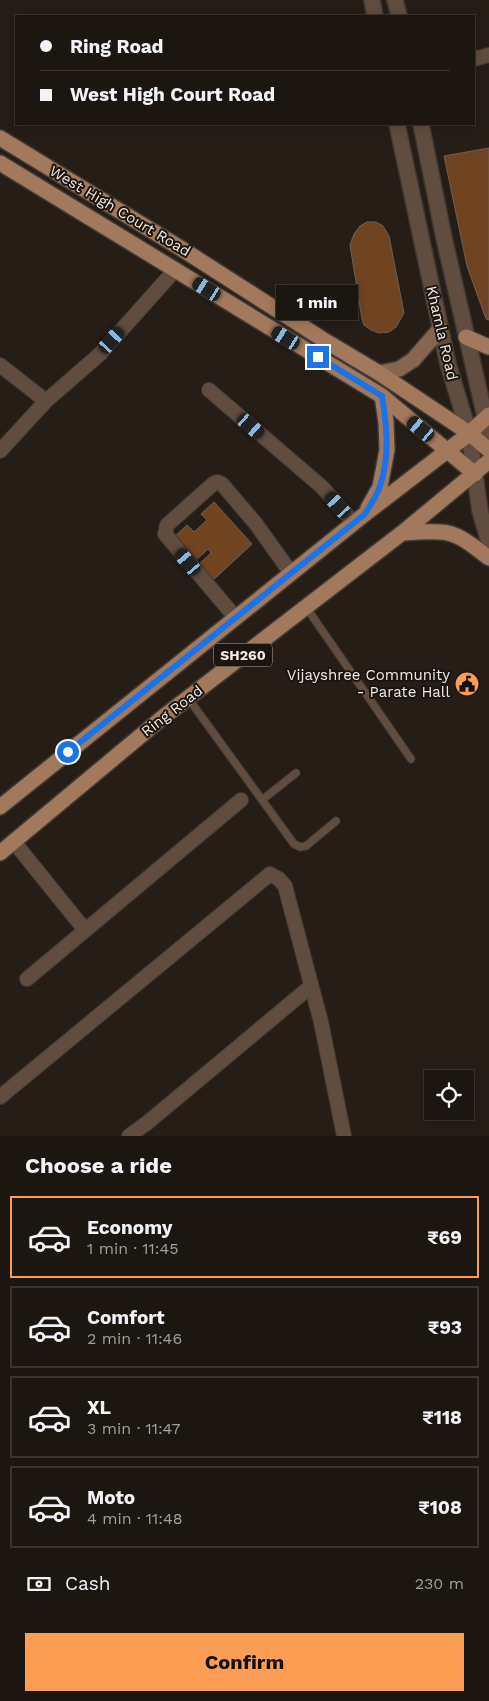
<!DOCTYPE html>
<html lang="en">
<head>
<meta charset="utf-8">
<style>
  body { margin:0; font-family:"Work Sans",sans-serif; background:#29231f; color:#f1f3f6; height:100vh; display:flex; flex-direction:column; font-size:19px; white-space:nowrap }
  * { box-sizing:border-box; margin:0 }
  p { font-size:16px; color:#a09f9f }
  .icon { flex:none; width:28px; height:28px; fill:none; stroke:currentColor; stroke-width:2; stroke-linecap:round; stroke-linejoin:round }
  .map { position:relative; height:1136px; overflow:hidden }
  .drawer { display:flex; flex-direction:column; background:#1c1611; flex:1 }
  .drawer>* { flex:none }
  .hud { position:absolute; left:15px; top:15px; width:460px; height:110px; border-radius:0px; box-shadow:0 2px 12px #0003,0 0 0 1px #3a3531; display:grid; align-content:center; height:110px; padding:0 25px; background:#1c1611 }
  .tools { position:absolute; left:424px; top:1070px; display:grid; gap:10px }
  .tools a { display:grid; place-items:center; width:50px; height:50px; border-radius:0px; background:#1c1611; box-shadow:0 2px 12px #0003,0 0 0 1px #3a3531; font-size:25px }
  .end { position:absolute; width:22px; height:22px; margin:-11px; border:6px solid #1a73e8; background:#fff; box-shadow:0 0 0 2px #fff }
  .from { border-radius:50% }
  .bubble { position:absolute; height:35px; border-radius:0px; background:#1c1611; box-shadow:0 2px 12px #0003,0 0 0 1px #3a3531; font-size:16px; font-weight:700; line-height:35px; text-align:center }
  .car { position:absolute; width:15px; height:30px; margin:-15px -8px; border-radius:6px; box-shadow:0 0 4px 1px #0007; background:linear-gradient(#222 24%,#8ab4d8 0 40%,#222 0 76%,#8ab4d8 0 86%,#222 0) }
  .hud b { display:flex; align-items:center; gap:18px; height:48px; font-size:19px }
  .hud b+b { border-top:1px solid #3a3531 }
  .hud i { width:12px; height:12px; background:#f1f3f6 }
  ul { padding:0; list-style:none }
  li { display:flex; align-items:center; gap:15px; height:82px; margin:0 10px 8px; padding:0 15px; border:2px solid #3a3531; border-radius:0px }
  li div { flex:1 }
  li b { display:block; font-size:19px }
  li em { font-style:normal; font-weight:700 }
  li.current { border-color:#fc9d54 }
  li>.icon { width:45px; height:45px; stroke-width:1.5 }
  h2 { padding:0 25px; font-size:22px; line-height:60px }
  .pay { display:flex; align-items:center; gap:12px; height:55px; padding:0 25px; font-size:19px }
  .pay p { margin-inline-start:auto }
  .cta { display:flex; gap:10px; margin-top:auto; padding:10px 25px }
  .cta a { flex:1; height:58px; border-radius:0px; background:#fc9d54; color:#111; font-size:20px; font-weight:700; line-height:58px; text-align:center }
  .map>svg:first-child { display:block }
  .building { fill:#704321; stroke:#6c615a }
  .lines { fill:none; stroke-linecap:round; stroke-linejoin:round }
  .service-casing { stroke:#423a34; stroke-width:9 }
  .minor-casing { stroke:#423a34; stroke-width:16 }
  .tertiary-casing { stroke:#423a34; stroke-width:18 }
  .secondary-casing { stroke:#423a34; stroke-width:18 }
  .primary-casing { stroke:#423a34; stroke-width:18 }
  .service { stroke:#614d3f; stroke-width:7 }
  .minor { stroke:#614d3f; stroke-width:14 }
  .tertiary { stroke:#614d3f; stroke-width:15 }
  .secondary { stroke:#866650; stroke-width:15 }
  .primary { stroke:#a3795d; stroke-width:15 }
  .route { stroke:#1a73e8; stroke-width:6 }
  .labels { text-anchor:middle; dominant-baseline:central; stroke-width:4; stroke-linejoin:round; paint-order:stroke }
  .shield { fill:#1c140e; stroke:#b0a9a4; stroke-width:1 }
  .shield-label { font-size:14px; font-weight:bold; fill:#f0e9e5 }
  .street-label { font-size:15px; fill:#f0e9e5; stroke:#1c140e }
  .poi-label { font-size:15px; fill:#f0e9e5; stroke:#1c140e; text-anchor:end }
</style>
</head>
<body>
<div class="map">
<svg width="489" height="1136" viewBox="0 0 489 1136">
  <rect width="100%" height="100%" fill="#261d17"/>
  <path class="building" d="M489,148V320L486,319L467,266L444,156Z
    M367,222H376L383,226L389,236L404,313L396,327L389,332L379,333L371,330L364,325L362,319L350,245L354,234L360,226Z
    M214,502L252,544L211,582L197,566L211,553L208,549L193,563L172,539L187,525L194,532L207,520L201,514Z"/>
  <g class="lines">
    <defs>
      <path id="service" d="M306,607L411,759
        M188,698L294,844L300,847L306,846L336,821
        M262,800L296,773"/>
      <path id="minor" d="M474,59L489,55
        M0,365L46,401
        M209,390L322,487L354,523
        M0,451L46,401L100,354L175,270
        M235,617L165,534L167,525L213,484L217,482L222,484L256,524L291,573
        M14,842L85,930
        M27,979L241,800
        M0,1097L270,874L279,879L285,886L321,1022L344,1136
        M129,1136L147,1123L310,987"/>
      <path id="tertiary" d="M372,0L375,16
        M395,0L399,16
        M397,124L448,364L469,433L480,511L489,542
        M421,124L444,238L489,434"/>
      <path id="secondary" d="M379,373L399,369L413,360L440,329"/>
      <path id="primary" d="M0,138L185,251L327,342L379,373L469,433L489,450
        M0,163L382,396L475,474
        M466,337L489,347
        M368,508L380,487L387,450L386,422L382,396
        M402,533C415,532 428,531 441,532C460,533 475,548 489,558
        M0,807L365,514L465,437L489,415
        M0,853L162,718L402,533L489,461"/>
    </defs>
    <use href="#service" class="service-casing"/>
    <use href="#minor" class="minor-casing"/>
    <use href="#tertiary" class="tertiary-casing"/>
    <use href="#secondary" class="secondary-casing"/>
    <use href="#primary" class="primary-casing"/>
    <use href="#service" class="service"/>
    <use href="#minor" class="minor"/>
    <use href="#tertiary" class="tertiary"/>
    <use href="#secondary" class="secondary"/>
    <use href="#primary" class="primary"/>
  </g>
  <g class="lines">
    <path class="route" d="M68,752L365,514C370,505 377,496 380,486C390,457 387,426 382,396L318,357"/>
  </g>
  <defs>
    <symbol id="civic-disc" viewBox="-11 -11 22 22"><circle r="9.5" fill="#fc9d54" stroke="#1c140e"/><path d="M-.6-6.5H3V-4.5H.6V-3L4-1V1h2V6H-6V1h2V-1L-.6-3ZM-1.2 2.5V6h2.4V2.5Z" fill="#111"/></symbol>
  </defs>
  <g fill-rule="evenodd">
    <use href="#civic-disc" x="453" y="670" width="28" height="28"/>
  </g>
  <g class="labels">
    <rect class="shield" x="214" y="643.5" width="58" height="23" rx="4"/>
    <g class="shield-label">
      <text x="243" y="655">SH260</text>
    </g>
    <g class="street-label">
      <text transform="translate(120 211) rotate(31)">West High Court Road</text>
      <text transform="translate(442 333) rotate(77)">Khamla Road</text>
      <text transform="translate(172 711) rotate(-38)">Ring Road</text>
    </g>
    <g class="poi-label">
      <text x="450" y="675">Vijayshree Community<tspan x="450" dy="17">- Parate Hall</tspan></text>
    </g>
  </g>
</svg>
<div class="tools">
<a><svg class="icon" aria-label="locate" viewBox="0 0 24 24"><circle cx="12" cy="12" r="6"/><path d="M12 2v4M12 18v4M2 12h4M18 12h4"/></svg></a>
</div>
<i class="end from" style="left:68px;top:752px"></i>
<i class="end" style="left:318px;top:357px"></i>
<div class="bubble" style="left:276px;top:285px;width:82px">1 min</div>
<i class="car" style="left:207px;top:289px;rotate:302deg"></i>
<i class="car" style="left:286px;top:338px;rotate:301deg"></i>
<i class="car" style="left:112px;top:340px;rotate:42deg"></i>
<i class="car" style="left:251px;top:426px;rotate:131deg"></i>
<i class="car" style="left:421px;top:429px;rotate:310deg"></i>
<i class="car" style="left:338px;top:505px;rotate:318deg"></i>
<i class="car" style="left:188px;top:562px;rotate:320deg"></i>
<div class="hud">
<b><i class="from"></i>Ring Road</b>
<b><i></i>West High Court Road</b>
</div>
</div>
<section class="drawer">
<h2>Choose a ride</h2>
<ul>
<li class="current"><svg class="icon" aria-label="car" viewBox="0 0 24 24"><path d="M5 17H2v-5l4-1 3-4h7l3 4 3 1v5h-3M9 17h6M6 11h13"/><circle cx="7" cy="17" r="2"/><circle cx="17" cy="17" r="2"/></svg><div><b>Economy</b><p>1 min · 11:45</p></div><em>₹69</em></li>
<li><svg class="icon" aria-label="car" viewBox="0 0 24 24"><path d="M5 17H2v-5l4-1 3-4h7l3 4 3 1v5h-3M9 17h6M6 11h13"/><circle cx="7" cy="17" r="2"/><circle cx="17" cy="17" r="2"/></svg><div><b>Comfort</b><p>2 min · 11:46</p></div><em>₹93</em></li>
<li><svg class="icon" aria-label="car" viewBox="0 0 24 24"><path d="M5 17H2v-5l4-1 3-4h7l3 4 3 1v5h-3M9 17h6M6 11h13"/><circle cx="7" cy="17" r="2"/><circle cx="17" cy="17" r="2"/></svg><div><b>XL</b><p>3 min · 11:47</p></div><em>₹118</em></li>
<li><svg class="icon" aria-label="car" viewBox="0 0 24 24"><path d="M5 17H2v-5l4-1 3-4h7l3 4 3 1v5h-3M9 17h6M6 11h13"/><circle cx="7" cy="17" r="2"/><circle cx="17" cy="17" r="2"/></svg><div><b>Moto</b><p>4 min · 11:48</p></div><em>₹108</em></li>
</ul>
<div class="pay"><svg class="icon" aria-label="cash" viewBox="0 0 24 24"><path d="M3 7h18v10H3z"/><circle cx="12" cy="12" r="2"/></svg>Cash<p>230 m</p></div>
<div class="cta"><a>Confirm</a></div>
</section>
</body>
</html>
